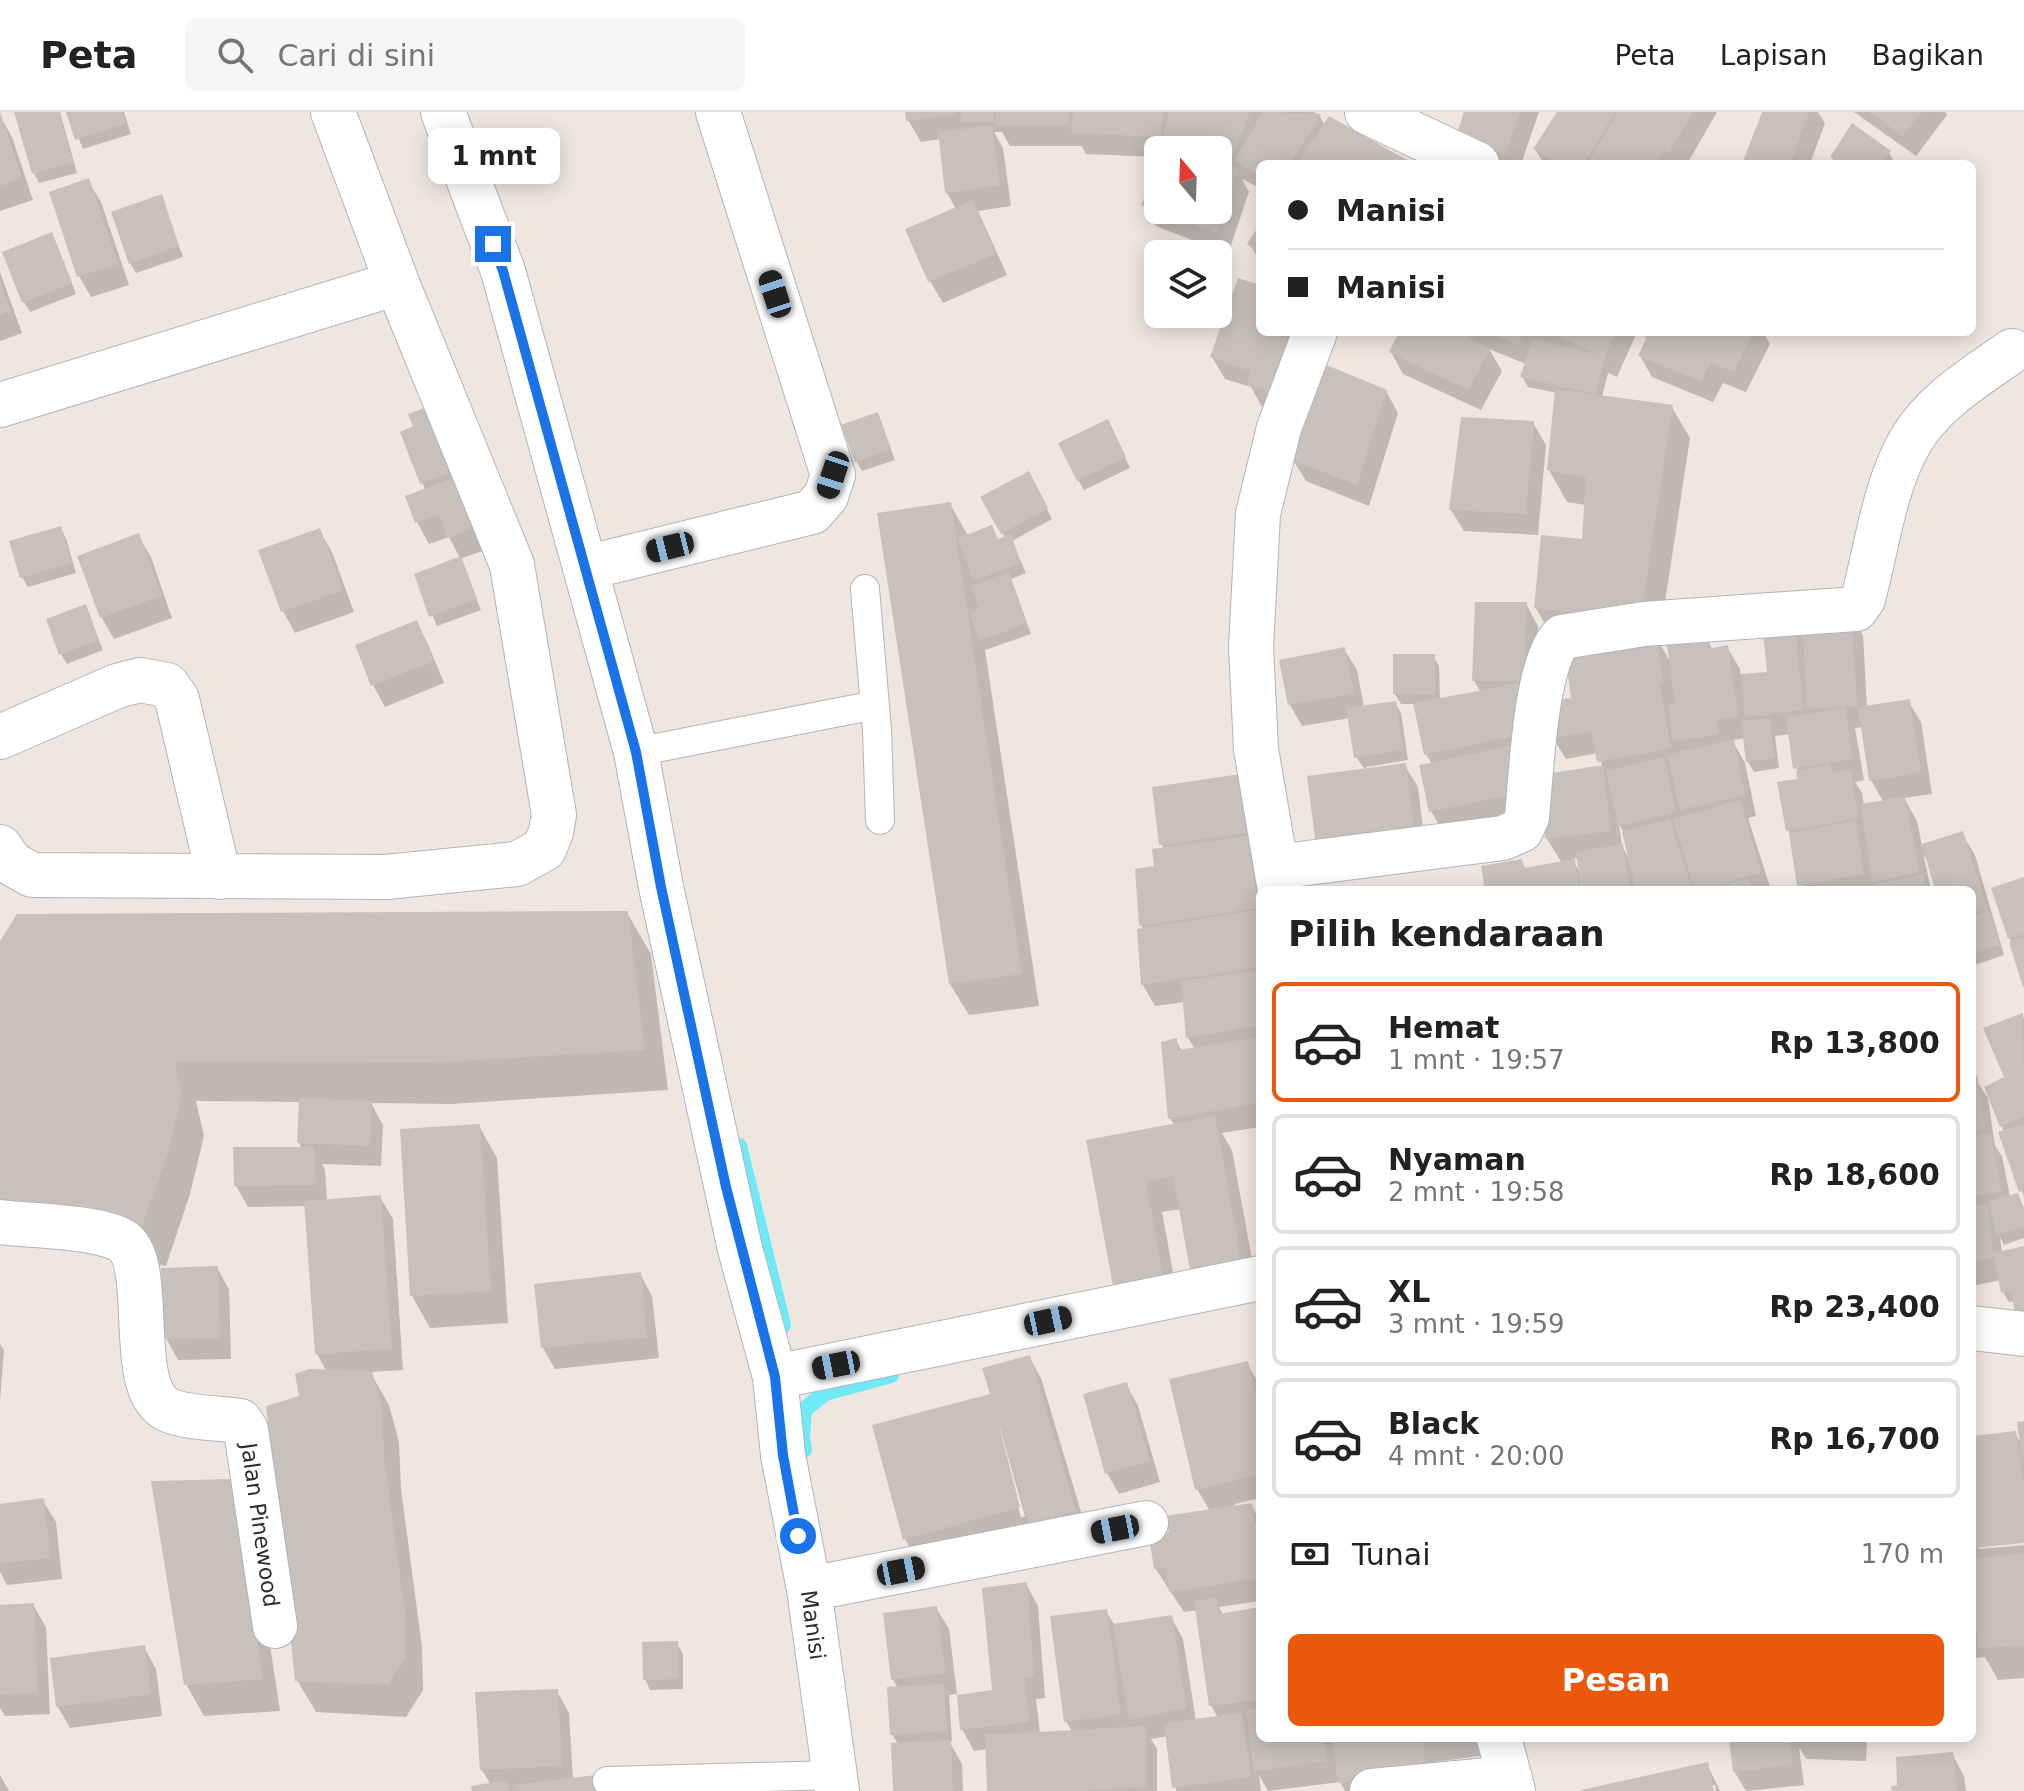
<!DOCTYPE html>
<html lang="id">
<head>
<meta charset="utf-8">
<style>
  body { margin:0; font-family:"DejaVu Sans",sans-serif; background:#f6f6f6; color:#222; height:100vh; display:flex; flex-direction:column; font-size:30px; white-space:nowrap }
  * { box-sizing:border-box; margin:0 }
  p { font-size:26px; color:#767676 }
  .icon { flex:none; width:44px; height:44px; fill:none; stroke:currentColor; stroke-width:2; stroke-linecap:round; stroke-linejoin:round }
  .map { position:relative; flex:1; overflow:hidden }
  .side { position:absolute; left:1256px; top:774px; width:720px; height:856px; display:flex; flex-direction:column; background:#fff; border-radius:12px; box-shadow:0 4px 20px #0003 }
  .side>* { flex:none }
  .guide { position:absolute; left:1256px; top:48px; width:720px; height:176px; border-radius:12px; box-shadow:0 4px 20px #0003; display:grid; align-content:center; height:176px; padding:0 32px; background:#fff }
  .needle { width:52px; rotate:341deg }
  .controls { position:absolute; left:1144px; top:24px; display:grid; gap:16px }
  .controls a { display:grid; place-items:center; width:88px; height:88px; border-radius:12px; background:#fff; box-shadow:0 4px 20px #0003; font-size:40px }
  .end { position:absolute; width:36px; height:36px; margin:-18px; border:10px solid #1a73e8; background:#fff; box-shadow:0 0 0 4px #fff }
  .from { border-radius:50% }
  .bubble { position:absolute; height:56px; border-radius:12px; background:#fff; box-shadow:0 4px 20px #0003; font-size:26px; font-weight:700; line-height:56px; text-align:center }
  .car { position:absolute; width:24px; height:48px; margin:-24px -12px; border-radius:10px; box-shadow:0 0 6px 2px #0007; background:linear-gradient(#222 24%,#8ab4d8 0 40%,#222 0 76%,#8ab4d8 0 86%,#222 0) }
  .guide b { display:flex; align-items:center; gap:28px; height:76px; font-size:30px }
  .guide b+b { border-top:2px solid #e0e0e0 }
  .guide i { width:20px; height:20px; background:#222 }
  ul { padding:0; list-style:none }
  li { display:flex; align-items:center; gap:24px; height:120px; margin:0 16px 12px; padding:0 16px; border:4px solid #e0e0e0; border-radius:12px }
  li div { flex:1 }
  li b { display:block; font-size:30px }
  li em { font-style:normal; font-weight:700 }
  li.active { border-color:#ea580c }
  li>.icon { width:72px; height:72px; stroke-width:1.5 }
  h2 { padding:0 32px; font-size:36px; line-height:96px }
  .pay { display:flex; align-items:center; gap:20px; height:88px; padding:0 32px; font-size:30px }
  .pay p { margin-inline-start:auto }
  .primary-button { display:flex; gap:16px; margin-top:auto; padding:16px 32px }
  .primary-button a { flex:1; height:92px; border-radius:12px; background:#ea580c; color:#fff; font-size:32px; font-weight:700; line-height:92px; text-align:center }
  header { display:flex; align-items:center; gap:48px; box-sizing:border-box; height:112px; padding:0 40px; background:#fff; border-bottom:2px solid #e0e0e0 }
  header strong { font-size:38px }
  nav { display:flex; gap:44px; margin-inline-start:auto; font-size:28px }
  .search { width:560px; height:72px; background:#f6f6f6; display:flex; align-items:center; gap:20px; box-sizing:border-box; padding:0 28px; border-radius:12px; color:#767676; font-size:30px }
  .map>svg:first-child { display:block }
  .shadow { fill:#0003; fill-rule:evenodd }
  .lines { fill:none; stroke-linecap:round; stroke-linejoin:round }
  .stream { stroke:#6eeaf6; stroke-width:16 }
  .building { fill:#c8c1bb }
  .lane-casing { stroke:#b0b5bd; stroke-width:30 }
  .street-casing { stroke:#b0b5bd; stroke-width:46 }
  .lane { stroke:#fff; stroke-width:28 }
  .street { stroke:#fff; stroke-width:44 }
  .route { stroke:#1a73e8; stroke-width:10 }
  .labels { text-anchor:middle; dominant-baseline:central; stroke-width:8; stroke-linejoin:round; paint-order:stroke }
  .street-label { font-size:22px; fill:#2d2d2d; stroke:#fff }
</style>
</head>
<body>
<header>
<strong>Peta</strong>
<div class="search"><svg class="icon" aria-label="search" viewBox="0 0 24 24"><circle cx="10" cy="10" r="6"/><path d="M15 15l6 6"/></svg>Cari di sini</div>
<nav><a>Peta</a><a>Lapisan</a><a>Bagikan</a></nav>
</header>
<div class="map">
<svg width="2024" height="1679" viewBox="0 0 2024 1679">
  <rect width="100%" height="100%" fill="#efe6e0"/>
  <path class="shadow" d="M16,0H60L77,61L39,71L34,61Z
    M68,0H124L131,22L83,37Z
    M907,0H1314L1319,3L1325,13L1410,52H1260V76L1242,67L1249,80L1228,142L1156,114L1144,92L1158,59V98H1218V38H1158V45L1086,42L1082,34H1010L1002,20H994L1003,36L1011,94L978,99L1007,163L943,191L930,169L908,118L956,97L947,81L941,27L921,30L908,8Z
    M1464,0H1539L1521,52H1485Z
    M1559,0H1717L1687,52H1544L1535,37Z
    M1764,0H1818L1825,11L1810,52H1744Z
    M1854,0H1945L1947,3L1916,44Z
    M0,4L12,25L33,88L0,99Z
    M1889,40L1895,52H1836L1832,45Z
    M88,69L101,90L129,173L91,185L79,164Z
    M161,85L183,145L136,161L130,151Z
    M1260,115V150L1250,132Z
    M57,133L76,182L30,200L24,190Z
    M0,160L22,221L0,229Z
    M1260,176V220H1296L1298,305L1262,295L1251,275L1225,267L1212,245Z
    M1401,220H1637L1617,265L1608,261L1602,285L1671,294L1690,326L1659,530L1671,551L1704,522L1713,538L1727,535L1740,557L1741,564L1769,561L1793,507L1805,529L1850,502L1863,523L1867,596L1908,589L1921,610L1932,682L1904,686L1917,709L1922,734L1962,722L1975,743L2004,843L1972,854V778H1937L1927,744L1924,745L1931,778H1802L1792,726L1788,718L1799,669L1791,622L1775,624L1779,656L1754,660L1748,650L1745,626L1732,628L1745,651L1756,704L1748,706L1771,778H1487L1521,749L1526,757L1562,751L1547,727L1543,665L1603,655L1598,641L1566,647L1553,626L1573,587L1566,535L1554,528L1536,496L1584,429L1586,393L1567,390L1549,358L1557,281L1528,275L1522,264L1526,252L1489,237L1502,259L1481,298L1403,262L1391,240ZM1863,615L1871,668L1884,691L1864,694L1862,681L1855,670L1864,668L1855,616ZM1619,712L1625,723L1630,749L1622,734ZM1579,746L1581,762L1572,747Z
    M1643,220H1763L1770,232L1746,280L1723,271L1713,290L1652,265L1640,244L1647,228Z
    M1386,279L1398,301L1369,394L1306,369L1293,348Z
    M877,302L895,348L862,359L856,349Z
    M411,303L501,432L460,447L481,498L437,514L416,463L460,446L449,425L429,432L417,410L408,385L426,378L422,371L416,315Z
    M1533,311L1546,333L1538,423L1464,419L1451,398Z
    M1113,320L1130,356L1084,378L1078,368Z
    M1034,371L1052,407L1012,429L1026,461L1011,467L1031,522L985,538L1039,894L969,903L950,872V392L968,424L998,429L1005,426L983,386Z
    M60,416L66,426L76,461L28,475L22,465Z
    M319,418L332,440L354,500L295,521L283,499Z
    M138,424L151,445L172,506L114,527L102,506L80,445Z
    M1526,492L1538,514L1534,701L1443,720L1431,699L1432,652L1426,642L1415,592H1401L1395,582L1433,544L1439,554L1440,588L1481,581L1474,568Z
    M85,495L103,538L67,552L61,542Z
    M416,510L428,532L444,571L385,595L373,573L357,534Z
    M1344,537L1357,558L1364,595L1395,591L1401,601L1408,648L1366,655V658L1405,654L1418,675L1426,743L1356,645L1350,606L1302,614L1290,593L1281,549Z
    M1240,664L1260,778V1015L1222,1021L1232,1038L1258,1180L1181,1097L1162,1100L1180,1198L1088,1029L1175,1014L1170,1006L1176,928L1182,939L1195,937L1188,926L1185,890L1155,894L1143,873L1144,818L1141,813L1156,756L1164,737L1161,732Z
    M2024,767V870L2010,826Z
    M627,801L651,842L668,978L451,992L371,991L383,1013L381,1054L322,1052L325,1058L327,1089L380,1085L393,1107L403,1258L370,1260L389,1293L399,1330L401,1377L422,1535L423,1578L406,1605L316,1600L297,1568L301,1286L327,1260L317,1242L306,1094L248,1095L236,1074L302,1037L299,1030L301,990L196,989L204,1024L190,1082L166,1154L0,1124V835Z
    M2022,903L2024,906V1085L2002,1014L2006,966Z
    M1972,950L1974,965L1988,986L1995,1034L2002,1044L2010,1085L2017,1083L2024,1096V1126L2004,1133L2000,1125L2002,1141L2024,1137L2015,1189L2009,1190L2003,1180L2001,1168L1972,1174Z
    M479,1014L497,1046L508,1211L430,1216L412,1184Z
    M217,1156L229,1177L231,1247L178,1248L166,1226Z
    M640,1162L652,1184L659,1246L555,1257L543,1236Z
    M0,1232L4,1238L0,1288Z
    M1029,1245L1041,1266L1087,1420L923,1459L905,1427L988,1284ZM996,1316H1000L1025,1404L1021,1406Z
    M1247,1251L1260,1274V1386L1235,1392L1236,1395L1251,1393L1260,1409V1428L1258,1413H1253L1260,1453V1489L1219,1495L1223,1503L1260,1497V1626H1485L1487,1643L1434,1650L1437,1679H1345L1340,1670L1268,1679L1259,1663L1261,1679H1176L1168,1624L1151,1627L1157,1637V1679H989L988,1637L974,1639L962,1617L995,1580L1026,1472L1038,1494L1045,1586L1036,1587L1040,1622L1072,1620L1066,1609L1106,1499L1115,1514L1171,1505L1183,1527L1196,1609L1218,1606L1211,1593L1198,1498L1184,1500L1155,1456L1171,1422L1210,1399L1197,1377Z
    M1126,1272L1138,1294L1160,1370L1119,1382L1107,1361Z
    M2024,1311V1429L1979,1433V1437L2024,1433V1566L1998,1568L1985,1545L1972,1546V1516L1986,1515L1972,1512V1326L2015,1322L2023,1334Z
    M43,1389L56,1410L62,1467L7,1473L0,1460V1394Z
    M250,1401L280,1599L204,1604L186,1572Z
    M33,1493L46,1515L50,1602L5,1604L0,1596V1495Z
    M936,1496L949,1517L957,1582L949,1583L952,1629H949L962,1652L963,1679H895L898,1632L892,1622L898,1576L893,1568Z
    M677,1531L683,1542V1577L650,1578L645,1567Z
    M144,1535L156,1557L162,1604L70,1616L58,1595Z
    M557,1579L569,1601L573,1667L604,1679H474L491,1673L482,1658Z
    M1656,1626H1686L1659,1630Z
    M1731,1626H1867L1866,1649L1806,1647L1799,1635L1804,1673L1746,1679L1734,1659Z
    M1952,1642L1964,1664L1966,1679H1894Z
    M1707,1652L1720,1679H1716L1715,1673H1711L1712,1679H1584Z
    M0,1663L9,1679H0Z"/>
  <g class="lines">
    <path class="stream" d="M739,1034L783,1213
      M804,1338L802,1326L804,1298L825,1281L891,1263"/>
  </g>
  <path class="building" d="M0,0L22,66L0,74Z
    M14,0H59L73,50L32,62Z
    M66,0H123L126,11L75,28Z
    M905,0H957V2L906,9Z
    M961,0H995L994,10H960Z
    M996,0H1069V13H996Z
    M1073,0H1164L1160,25L1071,21Z
    M1169,0H1250L1233,45L1218,40V38L1163,25Z
    M1263,0L1321,2L1290,52H1260V63L1234,49Z
    M1464,0H1520L1505,43L1456,25Z
    M1557,0H1615L1584,52H1559L1533,37Z
    M1618,0H1693L1669,41L1665,38L1656,52H1594L1589,49L1612,10L1622,14L1613,9Z
    M1762,0H1809L1790,52H1742Z
    M1869,0H1921L1903,24Z
    M1329,4L1414,52H1296Z
    M1852,11L1891,39L1882,52H1841L1830,45Z
    M992,13L1000,73L945,81L938,20Z
    M1218,49L1238,56L1216,121L1141,93L1158,54V98H1218Z
    M89,66L118,152L77,165L49,80Z
    M162,82L179,134L129,152L111,100Z
    M973,88L996,142L928,170L905,117Z
    M1260,112V142L1247,132Z
    M52,120L72,171L22,191L2,140Z
    M1238,166L1260,173V220H1278L1276,224L1303,232L1286,284L1247,273L1251,259L1210,245Z
    M0,169L11,199L0,203Z
    M1399,220H1472L1470,227L1491,236L1468,278L1389,240Z
    M1487,220H1523L1519,233Z
    M1548,220H1616L1604,245Z
    M1649,220H1753L1734,260L1711,251L1701,269L1638,244Z
    M1533,226L1605,245L1596,282L1520,265Z
    M1324,252L1387,278L1357,373L1291,348Z
    M1555,277L1673,293L1640,509L1534,496L1541,423L1582,427L1586,365L1547,358Z
    M440,290L464,355L420,372L400,320L413,314L408,302Z
    M878,300L891,337L855,350L841,313Z
    M1461,305L1534,309L1526,402L1449,398Z
    M1108,307L1126,345L1077,369L1058,331Z
    M472,359L490,410L447,426L439,403L415,411L405,384Z
    M1029,359L1048,396L1001,422L980,385Z
    M951,390L1022,862L949,872L877,401Z
    M992,413L998,427L1011,422L1021,451L973,469L958,426Z
    M61,414L72,451L20,466L9,429Z
    M320,416L343,478L281,500L258,438Z
    M139,421L162,484L100,506L77,444Z
    M461,444L477,487L429,505L414,462Z
    M1009,460L1027,511L979,529L970,500L979,497L971,474Z
    M1475,490H1527L1524,569H1472Z
    M86,492L99,528L59,543L46,507Z
    M1852,500L1857,594L1807,597L1802,502Z
    M1794,505L1803,598L1745,605L1741,562L1767,560L1762,509Z
    M417,508L434,549L371,574L355,533Z
    M1656,520L1664,570L1659,571L1671,636L1597,650L1591,619L1551,627L1545,590L1571,586L1564,533Z
    M1705,520L1708,537L1728,533L1738,604L1717,608L1719,622L1673,629L1668,593L1675,591L1666,526Z
    M1345,535L1354,581L1288,593L1279,548Z
    M1393,542H1435V583L1393,582Z
    M1521,571L1532,620L1424,643L1413,591Z
    M1910,587L1921,660L1869,669L1858,595Z
    M1396,589L1403,638L1354,646L1346,596Z
    M1846,596L1852,647L1793,657L1786,605Z
    M1770,606L1774,646L1746,650L1741,609Z
    M1734,627L1745,683L1680,698L1667,643Z
    M1514,633L1524,680L1429,700L1419,653Z
    M1664,645L1676,700L1618,714L1606,659Z
    M1406,651L1415,722L1316,734L1307,664Z
    M1830,652L1832,660L1851,658L1858,706L1786,719L1777,670L1797,667L1796,659Z
    M1603,653L1611,719L1545,727L1540,663Z
    M1241,662L1248,721L1159,733L1152,675Z
    M1905,685L1920,760L1872,770L1860,692Z
    M1740,688L1761,760L1704,778H1695L1673,707Z
    M1670,707L1692,778H1636L1622,720Z
    M1856,709L1864,762L1797,774L1789,721Z
    M1963,719L1987,797L1972,802V778H1935L1922,732Z
    M1248,724L1258,796L1139,814L1135,757L1154,754L1152,737Z
    M1623,732L1630,778H1581L1576,740Z
    M1522,747L1524,756L1575,747L1579,778H1485L1481,754Z
    M1923,762L1925,778H1867L1866,774Z
    M2024,765V822L2008,827L1991,776Z
    M1748,766L1752,778H1711V777Z
    M1258,798L1260,855L1141,873L1137,817Z
    M1989,798L2000,833L1972,842V804Z
    M628,799L645,938L427,951L174,949L182,981L168,1041L142,1114L0,1088V829L17,802Z
    M2024,825V875H2023L2009,830Z
    M1260,858V913L1186,926L1181,869Z
    M2023,901L2024,1005L2000,1015L1984,975L2004,965L1983,916Z
    M1260,925V991L1168,1007L1161,930L1177,926L1178,938Z
    M1972,963H1977L1985,1016L1972,1018Z
    M299,986L372,989L370,1034L297,1031Z
    M1215,1004L1241,1148L1190,1158L1173,1064L1146,1069L1163,1166L1113,1174L1086,1028Z
    M480,1012L491,1179L410,1184L400,1017Z
    M2024,1012V1078L2019,1080L1998,1020Z
    M1990,1021L2002,1080L1972,1084V1024Z
    M233,1035H314L316,1073L234,1074Z
    M2018,1081L2024,1097V1114L1997,1123L1988,1089Z
    M381,1083L392,1237L315,1242L304,1089Z
    M1988,1092L1993,1141L2024,1134V1201L2015,1203L2011,1178L2001,1181L1994,1145L1972,1150V1095Z
    M218,1154L220,1226L164,1227L161,1156Z
    M641,1160L647,1225L541,1236L534,1172Z
    M1030,1243L1076,1399L1029,1412L995,1298L1020,1395L903,1428L872,1313L990,1282L982,1256Z
    M1248,1249L1260,1298V1362L1195,1378L1169,1267Z
    M309,1257L372,1259L382,1296L384,1344L405,1501L406,1545L388,1573L295,1569L266,1294L299,1284L295,1262Z
    M1127,1270L1150,1349L1105,1362L1083,1282Z
    M2024,1309V1346H2022L2017,1310Z
    M2016,1319L2024,1369V1431L1973,1436L1972,1324Z
    M232,1367L263,1567L184,1573L151,1369Z
    M44,1386L51,1446L0,1451V1392Z
    M1252,1391L1260,1441V1466L1169,1480L1166,1455L1154,1457L1149,1424L1169,1420L1165,1404Z
    M2024,1441V1534L1978,1536L1976,1513L1972,1514V1447Z
    M1027,1470L1034,1564L1024,1566L1030,1610L960,1618L957,1583L992,1578L982,1476Z
    M1216,1486L1219,1502L1260,1495V1588L1209,1594L1194,1489Z
    M34,1491L38,1581L0,1583V1493Z
    M937,1494L946,1561L891,1568L883,1501Z
    M1107,1497L1121,1602L1064,1610L1050,1504Z
    M1172,1503L1187,1596L1129,1608L1113,1512Z
    M678,1529L679,1567L643,1568L642,1530Z
    M145,1533L151,1582L56,1595L50,1546Z
    M944,1572L947,1619L890,1623L887,1575Z
    M558,1577L562,1654L480,1658L475,1580Z
    M1260,1596V1626H1324L1327,1649L1254,1659L1246,1598Z
    M1242,1601L1251,1665L1172,1676L1164,1611Z
    M1146,1614V1675L1080,1679H987L985,1623Z
    M1332,1626H1430L1423,1629L1426,1658L1338,1671Z
    M1729,1626H1789L1793,1652L1733,1660Z
    M951,1628L953,1679H893L891,1631Z
    M1953,1640L1958,1679H1892L1891,1674L1897,1673L1896,1645Z
    M1708,1650L1714,1679H1581V1678Z
    M596,1663L599,1679H513L512,1673Z
    M508,1668L510,1679H472L471,1674Z"/>
  <g class="lines">
    <defs>
      <path id="lane" d="M865,477L877,618L880,708
        M636,640L875,593
        M607,1669L835,1663"/>
      <path id="street" d="M443,0L503,159L636,640L661,775L740,1137L775,1265L783,1343L809,1477L837,1679
        M1367,0L1477,52
        M0,293L397,171
        M585,456L812,400L826,384L833,363L718,0
        M0,625L117,574L140,568L167,573L177,587L219,765
        M0,735L11,751L32,763L386,765L517,752L544,737L551,720L554,703L512,453L397,171L333,0
        M1276,755L1503,726L1521,718L1527,705C1531,665 1535,552 1562,525L1644,512L1856,497L1863,487C1877,435 1884,374 1911,328C1934,289 1977,264 2012,239
        M1280,778L1256,637L1251,535L1258,402L1279,316L1315,220
        M0,1110C32,1114 94,1114 121,1128C158,1149 123,1277 168,1298C186,1306 220,1306 240,1309L246,1318L275,1514
        M1972,1216L2024,1222
        M775,1265L1260,1166
        M809,1477L1146,1411
        M1499,1626L1513,1679
        M1372,1679L1510,1666"/>
    </defs>
    <use href="#lane" class="lane-casing"/>
    <use href="#street" class="street-casing"/>
    <use href="#lane" class="lane"/>
    <use href="#street" class="street"/>
  </g>
  <g class="lines">
    <path class="route" d="M493,132L503,159L636,640L661,775L726,1075L775,1265L783,1343L798,1424"/>
  </g>
  <g class="labels">
    <g class="street-label">
      <text transform="translate(260 1413) rotate(82)">Jalan Pinewood</text>
      <text transform="translate(813 1513) rotate(82)">Manisi</text>
    </g>
  </g>
</svg>
<div class="controls">
<a><svg class="needle" viewBox="-14 -14 28 28"><path d="M0-13l5 13h-10z" fill="#e53935"/><path d="M0 13l5-13h-10z" fill="#767676"/></svg></a>
<a><svg class="icon" aria-label="layers" viewBox="0 0 24 24"><path d="M12 4l9 5-9 5-9-5zM3 14l9 5 9-5"/></svg></a>
</div>
<i class="end from" style="left:798px;top:1424px"></i>
<i class="end" style="left:493px;top:132px"></i>
<div class="bubble" style="left:428px;top:16px;width:132px">1 mnt</div>
<i class="car" style="left:775px;top:182px;rotate:342deg"></i>
<i class="car" style="left:833px;top:363px;rotate:198deg"></i>
<i class="car" style="left:670px;top:435px;rotate:256deg"></i>
<i class="car" style="left:1048px;top:1209px;rotate:78deg"></i>
<i class="car" style="left:836px;top:1253px;rotate:259deg"></i>
<i class="car" style="left:1115px;top:1417px;rotate:259deg"></i>
<i class="car" style="left:901px;top:1459px;rotate:79deg"></i>
<div class="guide">
<b><i class="from"></i>Manisi</b>
<b><i></i>Manisi</b>
</div>
<section class="side">
<h2>Pilih kendaraan</h2>
<ul>
<li class="active"><svg class="icon" aria-label="car" viewBox="0 0 24 24"><path d="M5 17H2v-5l4-1 3-4h7l3 4 3 1v5h-3M9 17h6M6 11h13"/><circle cx="7" cy="17" r="2"/><circle cx="17" cy="17" r="2"/></svg><div><b>Hemat</b><p>1 mnt · 19:57</p></div><em>Rp 13,800</em></li>
<li><svg class="icon" aria-label="car" viewBox="0 0 24 24"><path d="M5 17H2v-5l4-1 3-4h7l3 4 3 1v5h-3M9 17h6M6 11h13"/><circle cx="7" cy="17" r="2"/><circle cx="17" cy="17" r="2"/></svg><div><b>Nyaman</b><p>2 mnt · 19:58</p></div><em>Rp 18,600</em></li>
<li><svg class="icon" aria-label="car" viewBox="0 0 24 24"><path d="M5 17H2v-5l4-1 3-4h7l3 4 3 1v5h-3M9 17h6M6 11h13"/><circle cx="7" cy="17" r="2"/><circle cx="17" cy="17" r="2"/></svg><div><b>XL</b><p>3 mnt · 19:59</p></div><em>Rp 23,400</em></li>
<li><svg class="icon" aria-label="car" viewBox="0 0 24 24"><path d="M5 17H2v-5l4-1 3-4h7l3 4 3 1v5h-3M9 17h6M6 11h13"/><circle cx="7" cy="17" r="2"/><circle cx="17" cy="17" r="2"/></svg><div><b>Black</b><p>4 mnt · 20:00</p></div><em>Rp 16,700</em></li>
</ul>
<div class="pay"><svg class="icon" aria-label="cash" viewBox="0 0 24 24"><path d="M3 7h18v10H3z"/><circle cx="12" cy="12" r="2"/></svg>Tunai<p>170 m</p></div>
<div class="primary-button"><a>Pesan</a></div>
</section>
</div>
</body>
</html>
